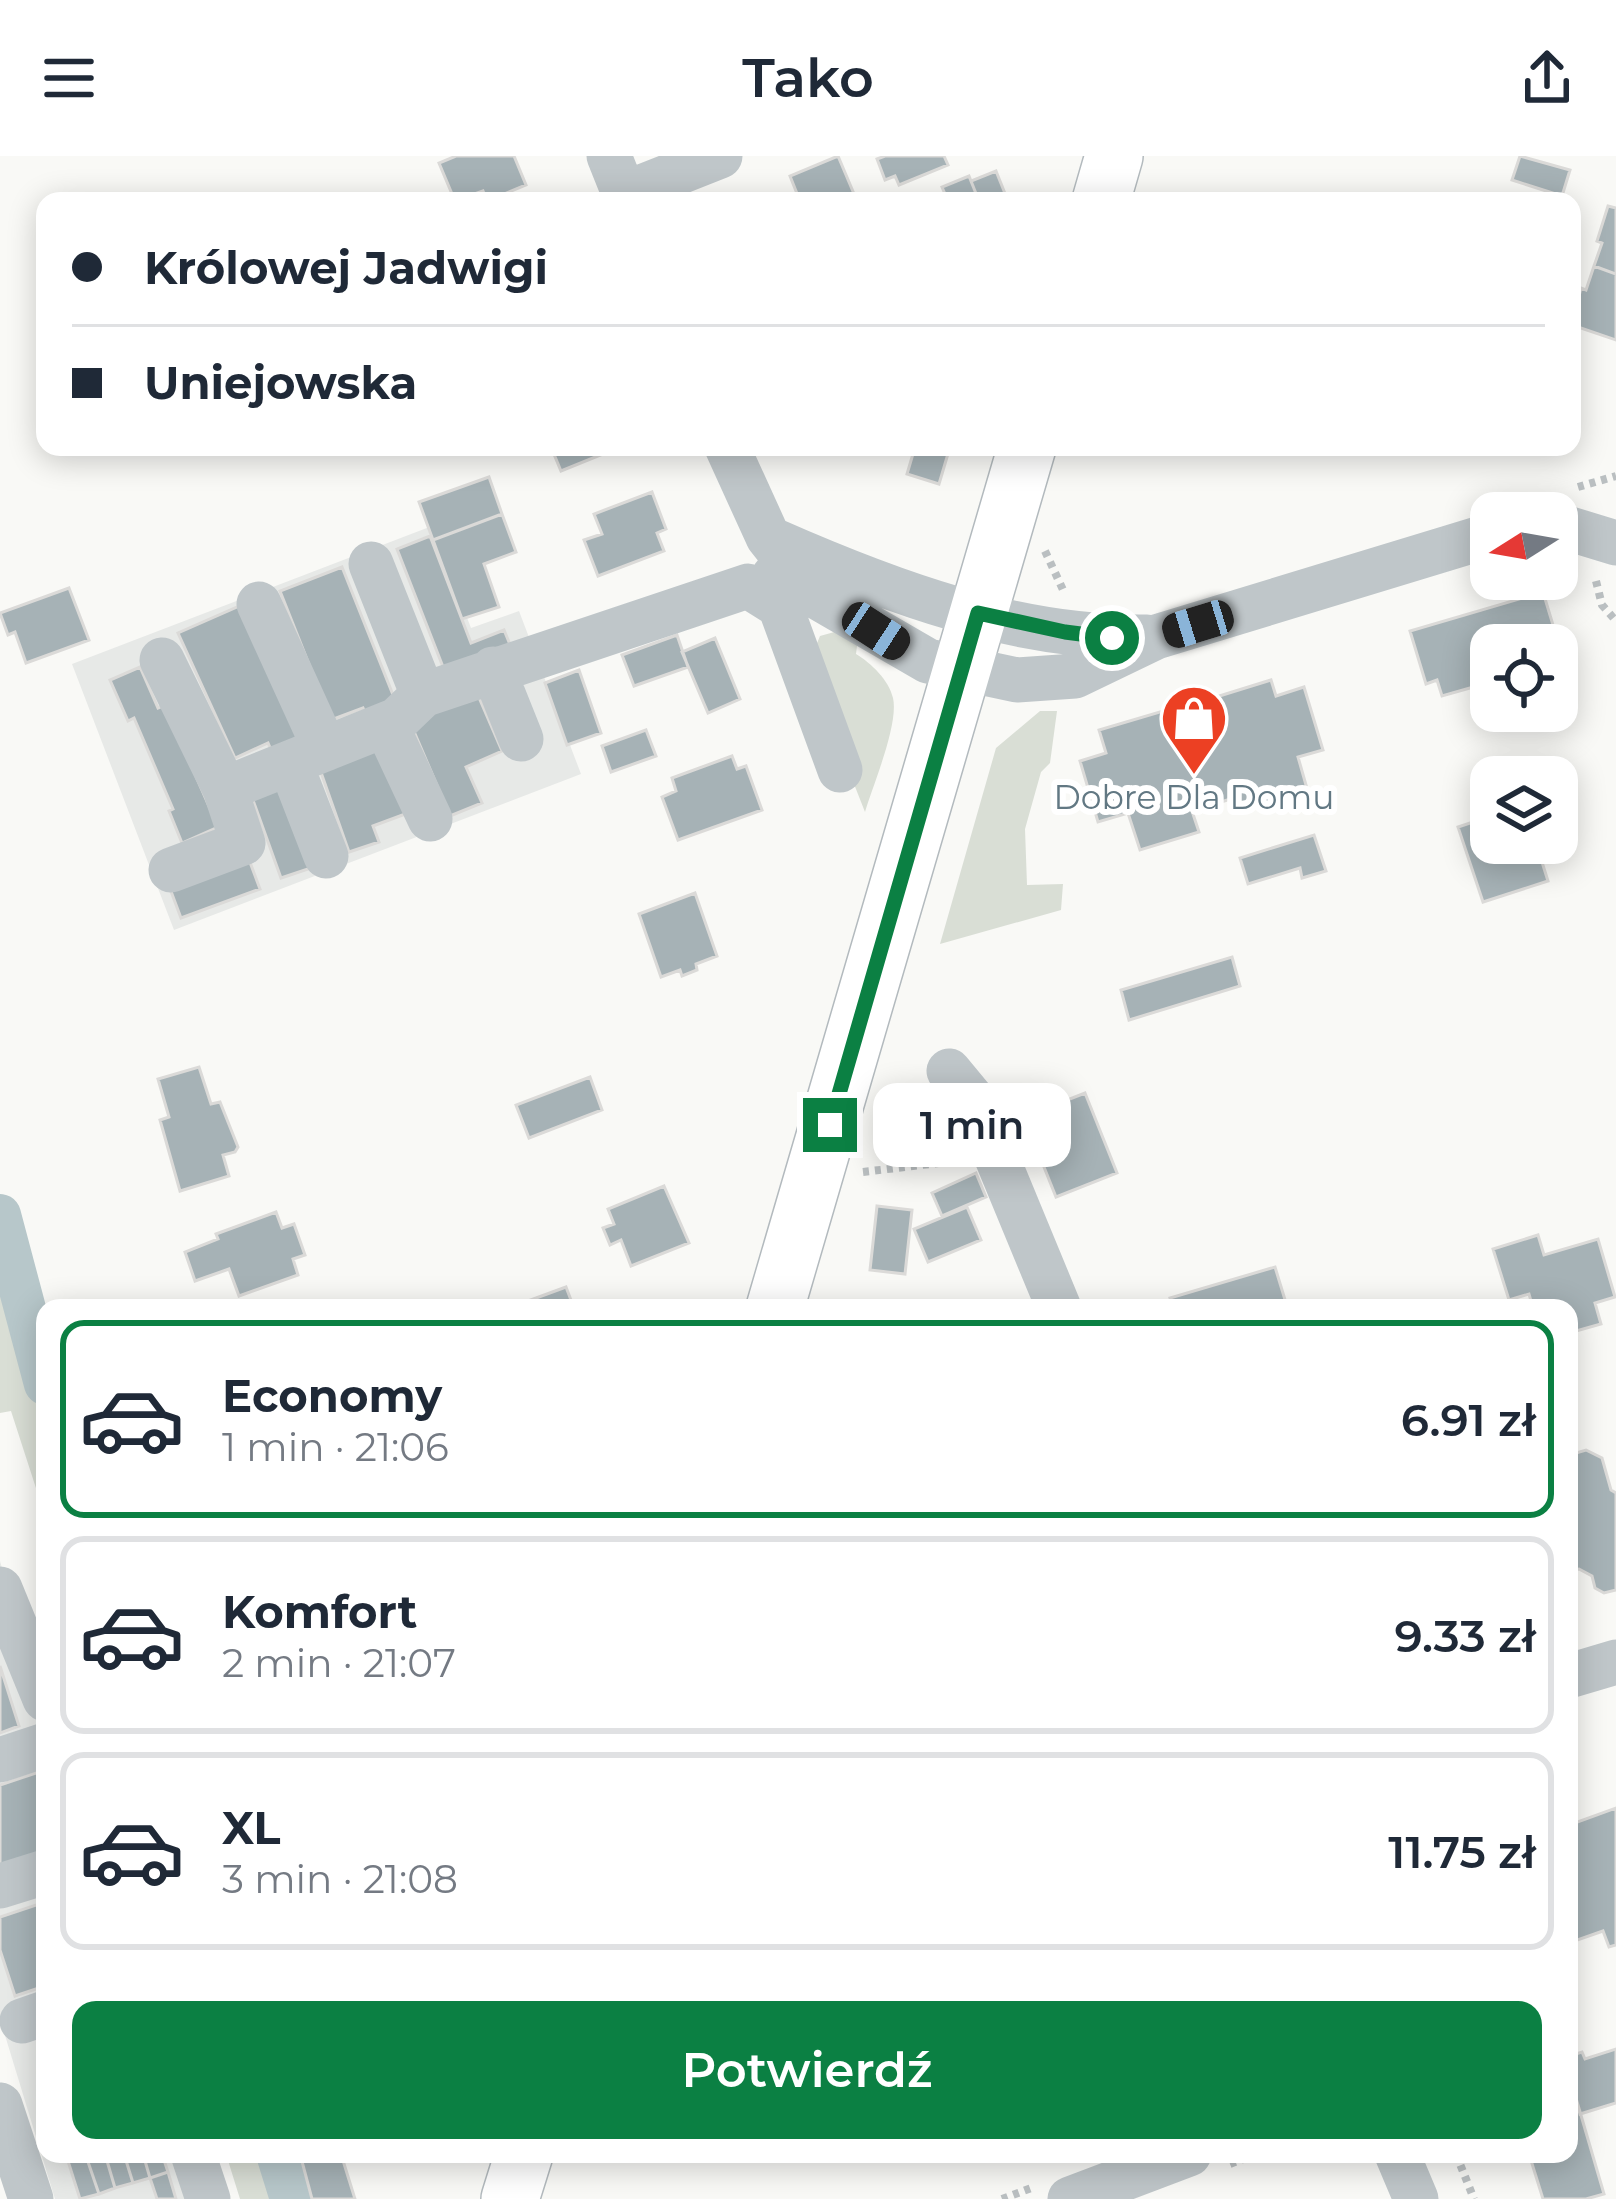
<!DOCTYPE html>
<html lang="pl">
<head>
<meta charset="utf-8">
<style>
  body { margin:0; font-family:Montserrat,sans-serif; background:#f2f2f3; color:#1f2937; height:100vh; display:flex; flex-direction:column; font-size:45px; white-space:nowrap }
  * { box-sizing:border-box; margin:0 }
  p { font-size:39px; color:#747a83 }
  .icon { flex:none; width:66px; height:66px; fill:none; stroke:currentColor; stroke-width:2; stroke-linecap:round; stroke-linejoin:round }
  .map { position:relative; flex:1; overflow:hidden }
  .panel { position:absolute; left:36px; top:1143px; width:1542px; height:864px; display:flex; flex-direction:column; background:#fff; border-radius:24px; box-shadow:0 6px 30px #0003 }
  .panel>* { flex:none }
  .top-card { position:absolute; left:36px; top:36px; width:1545px; height:264px; border-radius:24px; box-shadow:0 6px 30px #0003; display:grid; align-content:center; height:264px; padding:0 36px; background:#fff }
  .needle { width:78px; rotate:259deg }
  .fabs { position:absolute; left:1470px; top:336px; display:grid; gap:24px }
  .fabs a { display:grid; place-items:center; width:108px; height:108px; border-radius:24px; background:#fff; box-shadow:0 6px 30px #0003; font-size:60px }
  .end { position:absolute; width:54px; height:54px; margin:-27px; border:15px solid #0b8043; background:#fff; box-shadow:0 0 0 6px #fff }
  .from { border-radius:50% }
  .bubble { position:absolute; height:84px; border-radius:24px; background:#fff; box-shadow:0 6px 30px #0003; font-size:39px; font-weight:600; line-height:84px; text-align:center }
  .car { position:absolute; width:36px; height:72px; margin:-36px -18px; border-radius:15px; box-shadow:0 0 9px 3px #0007; background:linear-gradient(#222 24%,#8ab4d8 0 40%,#222 0 76%,#8ab4d8 0 86%,#222 0) }
  .top-card b { display:flex; align-items:center; gap:42px; height:114px; font-size:45px }
  .top-card b+b { border-top:3px solid #e0e1e3 }
  .top-card i { width:30px; height:30px; background:#1f2937 }
  ul { padding:21px 0 0; list-style:none }
  li { display:flex; align-items:center; gap:36px; height:198px; margin:0 24px 18px; padding:0 12px; border:6px solid #e0e1e3; border-radius:24px }
  li div { flex:1 }
  li b { display:block; font-size:45px }
  li em { font-style:normal; font-weight:600 }
  li.on { border-color:#0b8043 }
  li>.icon { width:108px; height:108px; stroke-width:1.5 }
  .primary-button { display:flex; gap:24px; margin-top:auto; padding:24px 36px }
  .primary-button a { flex:1; height:138px; border-radius:24px; background:#0b8043; color:#fff; font-size:48px; font-weight:600; line-height:138px; text-align:center }
  header { display:flex; justify-content:space-between; align-items:center; height:156px; padding:0 36px; background:#fff; font-size:54px; font-weight:600 }
  .map>svg:first-child { display:block }
  .built { fill:#e7e9e7 }
  .green { fill:#d9ded5 }
  .lines { fill:none; stroke-linecap:round; stroke-linejoin:round }
  .canal { stroke:#b7c7ca; stroke-width:42 }
  .building { fill:#a6b2b6; stroke:#dbdad8; stroke-width:3 }
  .major-casing { stroke:#b3babe; stroke-width:60 }
  .path { stroke:#babfc1; stroke-width:8; stroke-dasharray:6 6; stroke-linecap:butt }
  .minor { stroke:#bfc6c9; stroke-width:45 }
  .major { stroke:#fff; stroke-width:57 }
  .route { stroke:#0b8043; stroke-width:15 }
  .labels { text-anchor:middle; dominant-baseline:central; stroke-width:12; stroke-linejoin:round; paint-order:stroke }
  .poi-label { font-size:33px; fill:#627883; stroke:#fff }
</style>
</head>
<body>
<header><svg class="icon" aria-label="menu" viewBox="0 0 24 24"><path d="M4 6h16M4 12h16M4 18h16"/></svg>Tako<svg class="icon" aria-label="share" viewBox="0 0 24 24"><path d="M12 15V3M7 8l5-5 5 5M5 13v7h14v-7"/></svg></header>
<div class="map">
<svg width="1616" height="2043" viewBox="0 0 1616 2043">
  <rect width="100%" height="100%" fill="#f9f9f6"/>
  <path class="built" d="M432,370L471,472L519,455L581,618L174,774L72,508Z
    M0,1405L45,1561V1998H198L210,2043H55L0,1863Z"/>
  <path class="green" d="M838,475L858,482L856,498C871,507 889,524 893,542C899,568 873,629 865,656L843,600L815,492L820,480Z
    M1040,555H1057L1050,607L1041,616L1025,673L1027,729L1063,728L1061,754L940,788L996,592Z
    M0,1106L45,1266V1360L11,1255L0,1257Z
    M226,1998H260L275,2043H240Z"/>
  <g class="lines">
    <path class="canal" d="M0,1059L45,1228
      M277,1998L291,2043"/>
  </g>
  <path class="building" d="M456,0H514L526,29L487,45L483,35L455,45L439,7Z
    M838,0L857,45H800L790,20Z
    M885,0H944L948,9L899,29L895,20L885,24L877,3Z
    M1520,0L1570,14L1562,40L1512,24Z
    M996,15L1008,45H979L971,25Z
    M969,20L979,45H948L942,31Z
    M1608,50L1616,52V118L1594,110L1602,87L1597,85Z
    M1594,110L1616,118V184L1572,169L1581,132L1586,134Z
    M551,291H620L561,315Z
    M915,291H950L939,328L907,318Z
    M489,321L502,358L433,384L419,346Z
    M652,336L666,373L657,377L664,395L598,420L584,384L602,378L594,358Z
    M502,358L516,396L484,408L499,451L462,463L433,384Z
    M430,380L471,487L504,474L511,491L445,516L397,393Z
    M342,411L397,549L367,561L363,552L331,564L280,435Z
    M69,432L89,484L26,507L15,476L8,479L0,457Z
    M1543,436L1553,469L1533,475L1537,489H1491V526L1442,540L1437,524L1426,528L1410,475Z
    M244,448L308,590L276,605L268,587L235,602L178,477Z
    M677,479L688,511L634,530L622,499Z
    M715,482L740,543L708,557L682,496Z
    M140,511L158,552L165,549L218,671L182,687L169,655L173,653L134,562L128,565L110,524Z
    M579,514L601,577L567,589L545,527Z
    M1271,524L1276,540L1304,531L1323,594L1298,601L1308,636L1241,657L1237,641L1192,655L1199,676L1140,694L1128,657L1098,666L1080,605L1106,597L1099,574L1163,555L1168,571L1191,564L1187,550Z
    M477,537L502,595L466,611L482,647L450,660L410,566Z
    M646,574L656,600L611,616L602,590Z
    M381,582L408,657L373,670L379,686L349,696L317,605Z
    M732,600L737,613L746,610L762,654L678,684L662,641L676,635L672,622Z
    M280,622L311,712L281,722L249,633Z
    M1491,660V687H1536L1548,725L1483,746L1458,671Z
    M1314,679L1326,715L1302,722L1300,712L1248,728L1240,702Z
    M248,701L260,733L181,762L169,730Z
    M695,737L717,800L696,808L697,814L682,820L680,814L661,821L639,758Z
    M1232,801L1240,830L1129,864L1121,834Z
    M199,911L211,948L220,946L238,991L235,996L223,999L229,1020L180,1035L160,964L169,961L158,923Z
    M590,921L602,954L529,982L516,949Z
    M1085,937L1117,1017L1056,1041L1024,961Z
    M976,1017L986,1041L942,1060L932,1037Z
    M664,1030L689,1087L631,1110L621,1084L610,1089L603,1072L614,1068L608,1053Z
    M877,1050L912,1054L905,1118L870,1114Z
    M967,1051L981,1084L928,1106L914,1073Z
    M276,1056L282,1072L294,1068L305,1099L293,1103L298,1119L239,1140L229,1113L195,1125L185,1096L218,1083L216,1078Z
    M1538,1079L1544,1099L1598,1083L1615,1141L1595,1147L1601,1168L1569,1177V1152H1533L1529,1138L1509,1144L1493,1093Z
    M1275,1111L1286,1147L1268,1152H1173L1170,1142Z
    M566,1131L574,1152H509Z
    M1586,1294L1602,1302L1611,1334L1616,1337V1434L1604,1437L1595,1432L1592,1420L1579,1413L1569,1415V1299Z
    M0,1510L19,1570L0,1577Z
    M45,1614V1696L0,1712V1629Z
    M1616,1652V1789L1609,1791L1603,1775L1569,1787V1669Z
    M45,1746V1830L15,1840L0,1794V1761Z
    M1616,1893V1947L1580,1958L1573,1933L1569,1934V1900L1582,1896L1585,1903Z
    M1573,1932L1604,2038L1586,2043H1543L1529,1998H1569V1934Z
    M105,1998H124L133,2027L115,2032Z
    M105,1998L115,2032L99,2038L86,2000Z
    M124,1998H143L150,2022L133,2027Z
    M143,1998H162L168,2016L150,2022Z
    M300,1998H341L355,2043H312Z
    M86,2000L99,2038L80,2043L68,2005Z
    M168,2016L176,2043H157L150,2022Z"/>
  <g class="lines">
    <defs>
      <path id="major" d="M1101,45L1114,0
        M775,1152L1027,291
        M510,2043L524,1998"/>
    </defs>
    <use href="#major" class="major-casing"/>
    <path class="path" d="M1578,331L1616,320
      M1045,395L1064,436
      M1596,425L1602,449L1616,465
      M863,1016L955,1005
      M1456,1998L1474,2043
      M1230,2008L1256,1998
      M1002,2043L1034,2031"/>
    <path class="minor" d="M609,0L627,45
      M624,38L720,0
      M727,291L768,381L814,439L928,505L1017,524L1075,520L1156,481L1491,379
      M1557,369L1616,387
      M773,384C891,436 1017,483 1147,481
      M371,408L423,539
      M774,420L780,450L840,614
      M259,448L325,593
      M162,504L225,633L397,564L423,539L748,430L780,450
      M493,513L521,583
      M386,569L430,663
      M290,607L326,700
      M171,714L243,687L225,633
      M949,915L973,944L1059,1152
      M0,1433L45,1543
      M1569,1520L1616,1506
      M0,1604L45,1589
      M0,1730L45,1716
      M22,1865L45,1857
      M0,1949L31,2043
      M193,1998L208,2043
      M1397,1998L1416,2043
      M1070,2043L1189,1998"/>
    <use href="#major" class="major"/>
  </g>
  <g class="lines">
    <path class="route" d="M830,969L978,457L1065,476L1112,482"/>
  </g>
  <defs>
    <symbol id="shop-pin" viewBox="-11 -11 22 30"><path d="M0 17L-7.5 6A9.5 9.5 0 1 1 7.5 6Z" fill="#ec4023" stroke="#fff"/><path d="M-5-2.5h2.3a2.7 3.5 0 0 1 5.4 0H5L5.5 6h-11ZM-1.5-2.5h3a1.5 2.3 0 0 0-3 0Z" fill="#fff"/></symbol>
  </defs>
  <g fill-rule="evenodd">
    <use href="#shop-pin" x="1156" y="524" width="76" height="104"/>
  </g>
  <g class="labels">
    <g class="poi-label">
      <text x="1194" y="641">Dobre Dla Domu</text>
    </g>
  </g>
</svg>
<div class="fabs">
<a><svg class="needle" viewBox="-14 -14 28 28"><path d="M0-13l5 13h-10z" fill="#e53935"/><path d="M0 13l5-13h-10z" fill="#747a83"/></svg></a>
<a><svg class="icon" aria-label="locate" viewBox="0 0 24 24"><circle cx="12" cy="12" r="6"/><path d="M12 2v4M12 18v4M2 12h4M18 12h4"/></svg></a>
<a><svg class="icon" aria-label="layers" viewBox="0 0 24 24"><path d="M12 4l9 5-9 5-9-5zM3 14l9 5 9-5"/></svg></a>
</div>
<i class="end from" style="left:1112px;top:482px"></i>
<i class="end" style="left:830px;top:969px"></i>
<div class="bubble" style="left:873px;top:927px;width:198px">1 min</div>
<i class="car" style="left:1198px;top:468px;rotate:253deg"></i>
<i class="car" style="left:876px;top:475px;rotate:123deg"></i>
<div class="top-card">
<b><i class="from"></i>Królowej Jadwigi</b>
<b><i></i>Uniejowska</b>
</div>
<section class="panel">
<ul>
<li class="on"><svg class="icon" aria-label="car" viewBox="0 0 24 24"><path d="M5 17H2v-5l4-1 3-4h7l3 4 3 1v5h-3M9 17h6M6 11h13"/><circle cx="7" cy="17" r="2"/><circle cx="17" cy="17" r="2"/></svg><div><b>Economy</b><p>1 min · 21:06</p></div><em>6.91 zł</em></li>
<li><svg class="icon" aria-label="car" viewBox="0 0 24 24"><path d="M5 17H2v-5l4-1 3-4h7l3 4 3 1v5h-3M9 17h6M6 11h13"/><circle cx="7" cy="17" r="2"/><circle cx="17" cy="17" r="2"/></svg><div><b>Komfort</b><p>2 min · 21:07</p></div><em>9.33 zł</em></li>
<li><svg class="icon" aria-label="car" viewBox="0 0 24 24"><path d="M5 17H2v-5l4-1 3-4h7l3 4 3 1v5h-3M9 17h6M6 11h13"/><circle cx="7" cy="17" r="2"/><circle cx="17" cy="17" r="2"/></svg><div><b>XL</b><p>3 min · 21:08</p></div><em>11.75 zł</em></li>
</ul>
<div class="primary-button"><a>Potwierdź</a></div>
</section>
</div>
</body>
</html>
